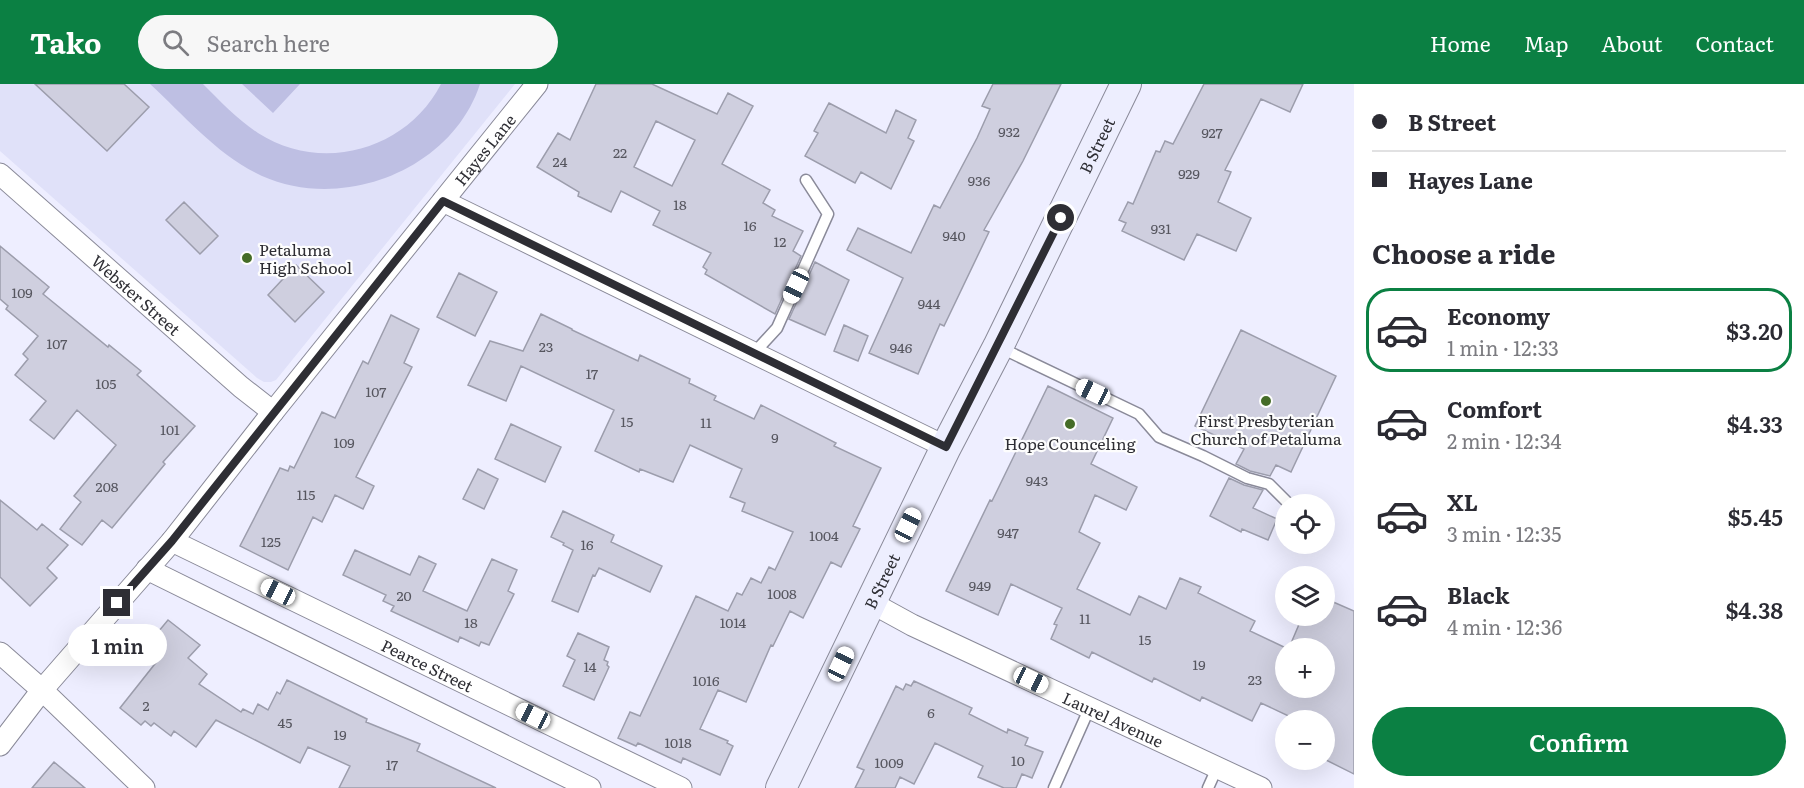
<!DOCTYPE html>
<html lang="en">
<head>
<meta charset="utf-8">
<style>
  body { margin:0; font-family:Literata,serif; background:#f7f7f7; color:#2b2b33; height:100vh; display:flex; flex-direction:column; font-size:22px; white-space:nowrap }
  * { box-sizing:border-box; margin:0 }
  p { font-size:20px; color:#7c7c81 }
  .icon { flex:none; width:33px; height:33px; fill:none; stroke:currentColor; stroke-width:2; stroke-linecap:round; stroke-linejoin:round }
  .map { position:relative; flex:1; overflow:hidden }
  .sheet { display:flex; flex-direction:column; background:#fff; width:450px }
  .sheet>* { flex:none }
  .banner { display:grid; align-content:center; height:132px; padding:0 18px; background:#fff }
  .fabs { position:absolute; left:1275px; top:410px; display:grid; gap:12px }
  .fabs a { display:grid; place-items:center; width:60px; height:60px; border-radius:50%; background:#fff; box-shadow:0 6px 24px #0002; font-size:30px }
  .end { position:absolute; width:27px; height:27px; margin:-14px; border:8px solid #2e2e34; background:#fff; box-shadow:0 0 0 3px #fff }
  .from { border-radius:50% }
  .bubble { position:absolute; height:42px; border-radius:21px; background:#fff; box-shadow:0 6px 24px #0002; font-size:20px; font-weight:600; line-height:42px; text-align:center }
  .car { position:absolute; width:18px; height:36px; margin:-18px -9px; border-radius:8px; box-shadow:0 0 4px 2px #0007; background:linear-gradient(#fff 24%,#345 0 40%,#fff 0 76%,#345 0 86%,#fff 0) }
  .banner b { display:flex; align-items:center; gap:21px; height:57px; font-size:22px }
  .banner b+b { border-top:2px solid #e1e1e2 }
  .banner i { width:15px; height:15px; background:#2b2b33 }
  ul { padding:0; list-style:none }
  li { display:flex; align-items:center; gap:18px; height:84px; margin:0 12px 9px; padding:0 6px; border:3px solid transparent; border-radius:24px }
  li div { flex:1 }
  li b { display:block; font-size:22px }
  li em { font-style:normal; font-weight:600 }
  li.selected { border-color:#0b8043 }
  li>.icon { width:54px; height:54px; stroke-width:1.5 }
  h2 { padding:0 18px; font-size:27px; line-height:72px }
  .primary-button { display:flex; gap:12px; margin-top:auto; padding:12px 18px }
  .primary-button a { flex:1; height:69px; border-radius:36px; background:#0b8043; color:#fff; font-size:24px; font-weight:600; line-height:69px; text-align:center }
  header { display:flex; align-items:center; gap:36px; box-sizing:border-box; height:84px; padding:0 30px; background:#0b8043; color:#fff }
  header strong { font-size:28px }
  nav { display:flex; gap:33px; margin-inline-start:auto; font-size:21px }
  .search { width:420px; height:54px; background:#f7f7f7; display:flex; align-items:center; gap:15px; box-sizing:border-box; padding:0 21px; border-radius:33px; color:#7c7c81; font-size:22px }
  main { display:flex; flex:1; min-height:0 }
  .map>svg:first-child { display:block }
  .built { fill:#e0e1f9 }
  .green { fill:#bebfe3 }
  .building { fill:#cfcfdf; stroke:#9c9dac; stroke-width:1.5; fill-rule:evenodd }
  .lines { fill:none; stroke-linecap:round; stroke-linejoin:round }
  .lane-casing { stroke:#8a8a99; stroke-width:13 }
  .street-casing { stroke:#8a8a99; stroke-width:23 }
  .secondary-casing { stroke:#8a8a99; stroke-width:32 }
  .lane { stroke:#fff; stroke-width:10 }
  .street { stroke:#fff; stroke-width:21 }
  .secondary { stroke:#edeefe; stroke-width:30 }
  .route { stroke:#2e2e34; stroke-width:8 }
  .poi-dot { fill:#456c27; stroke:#fdfdfd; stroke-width:2 }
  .labels { text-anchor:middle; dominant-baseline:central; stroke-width:4.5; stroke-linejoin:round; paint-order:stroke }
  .number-label { font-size:14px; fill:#56565f }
  .street-label { font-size:16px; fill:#2e2e34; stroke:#fdfdfd }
  .poi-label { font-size:16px; fill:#2e2e34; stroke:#fdfdfd }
</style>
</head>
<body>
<header>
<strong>Tako</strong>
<div class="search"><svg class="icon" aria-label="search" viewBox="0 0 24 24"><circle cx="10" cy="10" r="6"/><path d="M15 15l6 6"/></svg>Search here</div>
<nav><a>Home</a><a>Map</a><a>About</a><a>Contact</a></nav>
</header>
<main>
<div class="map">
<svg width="1354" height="704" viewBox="0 0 1354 704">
  <rect width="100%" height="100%" fill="#eef"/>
  <path class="built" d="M0,0H515L276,296L271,298H264L257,294L0,67Z"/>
  <path class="green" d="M150,0H203C220,17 238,36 258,49C322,90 407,66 441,0H480C452,86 343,128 262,92C218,72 185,32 150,0Z
    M242,0H300L273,29Z"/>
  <path class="building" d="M35,0H124L149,23L107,67Z
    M596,0H652L717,30L728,9L753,22L722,80L770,106L763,119L775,126L772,132L803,147L793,167L801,172L775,230L705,190L707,186L703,183L711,169L653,141L660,127L621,107L611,128L578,112L579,108L537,83L558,49L570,56ZM656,37L695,56L672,102L634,83Z
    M993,0H1061L1023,77L984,146L989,148L944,242L940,240L918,290L869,269L903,194L847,166L858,144L911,169L934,121L940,124L977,54L990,25L982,22Z
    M1204,0H1303L1290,28L1261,15L1225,86L1231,88L1218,118L1251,134L1236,167L1197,150L1184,176L1122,147L1126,139L1119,136L1128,118L1133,120L1156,67L1160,68L1165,57L1173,60Z
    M829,19L886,49L896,26L916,36L908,54L914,57L891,105L861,88L855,99L805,72L818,49L814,47Z
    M184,118L218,152L200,170L166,136Z
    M0,162L49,203L43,210L108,263L109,261L141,287L137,291L195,342L163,378L165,380L112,444L102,436L82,461L60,445L81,418L74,412L116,361L77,326L54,355L30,336L46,317L15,291L28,275L23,270L38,252L6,225L8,222L0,215Z
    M815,178L849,196L825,251L789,235Z
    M296,181L324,208L295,238L268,211Z
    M459,189L497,208L475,252L437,233Z
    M541,230L572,245V246L638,277L640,271L690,295L689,299L716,312L714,316L754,335L761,321L836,359L834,362L881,384L853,442L860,445L841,483L831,478L803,534L790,527L773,562L771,561L746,618L718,606L700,645L728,657L727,659L733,662L720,691L683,674L681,679L638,659L636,662L618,654L630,628L640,632L696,512L728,527L737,509L742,511L751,494L761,499L769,483L775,486L793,448L742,427L745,419L730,413L742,385L690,361L673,398L640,385L639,388L595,367L614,326L521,282L506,317L468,301L490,257L523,267Z
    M391,231L419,245L404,279L412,283L356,393L374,402L363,425L335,411L322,438L313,433L288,486L240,462L280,384L288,387L290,382L294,384L322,328L335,334L363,277L368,280Z
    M844,241L868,252L858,277L834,267Z
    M1241,246L1336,292L1291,388L1276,381L1270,392L1250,387L1236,380L1244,365L1195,342Z
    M1048,302L1113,334L1091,380L1137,403L1126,426L1095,411L1079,448L1100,459L1077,505L1130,531L1139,512L1166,525L1180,494L1201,503L1198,509L1255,537L1250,547L1286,564V603H1324V564H1289L1303,531H1324V514L1354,527V690L1324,675V636H1297L1261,619L1252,637L1202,613L1200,617L1154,594L1152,598L1092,568L1089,574L1051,555L1057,541L1054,540L1062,524L1011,500L998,531L946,507L990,416L992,417Z
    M511,340L561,363L545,398L495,375Z
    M478,385L498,395L484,425L463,415Z
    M1229,394L1244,401L1263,406L1253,424L1277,435L1268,456L1242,445L1241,448L1210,432Z
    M0,416L37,446L42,440L68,461L47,484L57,494L30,522L0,493Z
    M563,427L614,451L611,458L662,482L650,508L599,484L595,492L593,491L578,528L552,517L573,466L563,461L564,459L551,453Z
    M355,466L410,491L419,472L436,480L423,507L467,527L492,475L517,486L508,507L514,510L489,561L481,558L479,562L460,553L458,558L391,527L394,522L383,517L386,511L343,491Z
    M168,536L200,561L188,574L207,590L199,600L241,628L243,625L253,630L258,620L268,626L277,608L280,610L287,596L367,635L366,638L420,660L417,667L496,704H339L350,682L308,663L300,679L216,636L196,663L174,647L171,652L154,639L151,642L145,637L141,641L120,624L158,576L144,565Z
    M578,549L609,563L604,576L608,578L607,581L609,583L594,616L563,602L575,576L567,572Z
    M914,597L972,624L969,630L1007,649L1008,645L1028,654L1025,661L1043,668L1032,694L1022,690L1016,704H1004L978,693L983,682L935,659L914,700L900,693L895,704H855L864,686L857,683L896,602L903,606L906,600L911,602Z
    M54,678L85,704H32Z"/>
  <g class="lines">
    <defs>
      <path id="lane" d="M1001,264L1139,330L1159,353L1203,372L1247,394L1269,400L1289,420
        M754,269L777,244L828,130L806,96
        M1054,704L1090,623
        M1208,704L1217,684"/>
      <g id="street">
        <path id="s1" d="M0,90L241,303L273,328"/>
        <path d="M443,117L946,363"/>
        <path id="s2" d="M172,457L681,704"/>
        <path d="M147,485L590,704"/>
        <path id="s3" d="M870,518L912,541L1261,704"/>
        <path d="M0,569L42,606L144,704"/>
        <path id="s4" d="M0,661L42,606L172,457L273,328L537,0"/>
      </g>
      <g id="secondary">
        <path id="s5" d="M781,704L946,363L998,263L1126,0"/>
      </g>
    </defs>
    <use href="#lane" class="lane-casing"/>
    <use href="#street" class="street-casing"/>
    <use href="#secondary" class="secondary-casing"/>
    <use href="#lane" class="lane"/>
    <use href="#street" class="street"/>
    <use href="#secondary" class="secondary"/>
  </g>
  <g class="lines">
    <path class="route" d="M117,519L172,457L443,117L946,363L1061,134"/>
  </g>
  <g class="poi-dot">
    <circle cx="247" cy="174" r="6"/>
    <circle cx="1266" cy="317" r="6"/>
    <circle cx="1070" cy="340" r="6"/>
  </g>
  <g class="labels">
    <g class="number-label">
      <text x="1009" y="47">932</text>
      <text x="1212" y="48">927</text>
      <text x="620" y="68">22</text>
      <text x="560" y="77">24</text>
      <text x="1189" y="89">929</text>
      <text x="979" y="96">936</text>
      <text x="680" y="120">18</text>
      <text x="750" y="141">16</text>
      <text x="1161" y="144">931</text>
      <text x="954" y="151">940</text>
      <text x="780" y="157">12</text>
      <text x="22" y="208">109</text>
      <text x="929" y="219">944</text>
      <text x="57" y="259">107</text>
      <text x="546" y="262">23</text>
      <text x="901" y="263">946</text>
      <text x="592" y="289">17</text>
      <text x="106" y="299">105</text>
      <text x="376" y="307">107</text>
      <text x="627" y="337">15</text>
      <text x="706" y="338">11</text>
      <text x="170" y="345">101</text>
      <text x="775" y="353">9</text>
      <text x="344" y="358">109</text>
      <text x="1037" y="396">943</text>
      <text x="107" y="402">208</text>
      <text x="306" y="410">115</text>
      <text x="1008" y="448">947</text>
      <text x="824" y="451">1004</text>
      <text x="271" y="457">125</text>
      <text x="587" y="460">16</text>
      <text x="980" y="501">949</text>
      <text x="782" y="509">1008</text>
      <text x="404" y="511">20</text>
      <text x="1085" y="534">11</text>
      <text x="471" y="538">18</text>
      <text x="733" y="538">1014</text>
      <text x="1145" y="555">15</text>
      <text x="1199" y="580">19</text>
      <text x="590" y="582">14</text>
      <text x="1255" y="595">23</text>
      <text x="706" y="596">1016</text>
      <text x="146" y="621">2</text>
      <text x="931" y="628">6</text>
      <text x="285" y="638">45</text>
      <text x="340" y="650">19</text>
      <text x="678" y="658">1018</text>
      <text x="1018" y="676">10</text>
      <text x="889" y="678">1009</text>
      <text x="392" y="680">17</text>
    </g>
    <g class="street-label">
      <text stroke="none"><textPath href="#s5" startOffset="716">B Street</textPath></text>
      <text stroke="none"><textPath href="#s4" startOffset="768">Hayes Lane</textPath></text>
      <text stroke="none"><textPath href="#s1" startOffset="182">Webster Street</textPath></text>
      <text stroke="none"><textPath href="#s5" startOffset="230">B Street</textPath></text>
      <text stroke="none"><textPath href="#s2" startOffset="284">Pearce Street</textPath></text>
      <text stroke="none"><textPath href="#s3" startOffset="270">Laurel Avenue</textPath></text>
    </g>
    <g class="poi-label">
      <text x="259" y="165" text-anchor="start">Petaluma<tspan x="259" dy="18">High School</tspan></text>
      <text x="1266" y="336">First Presbyterian<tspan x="1266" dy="18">Church of Petaluma</tspan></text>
      <text x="1070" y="359">Hope Counceling</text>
    </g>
  </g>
</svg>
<div class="fabs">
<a><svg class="icon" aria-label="locate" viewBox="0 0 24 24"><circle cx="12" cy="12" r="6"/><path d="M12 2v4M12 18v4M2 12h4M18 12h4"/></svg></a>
<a><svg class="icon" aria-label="layers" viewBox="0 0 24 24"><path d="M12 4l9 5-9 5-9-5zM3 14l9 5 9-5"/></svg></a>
<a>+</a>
<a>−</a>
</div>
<i class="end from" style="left:1061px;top:134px"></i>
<i class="end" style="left:117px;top:519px"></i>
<div class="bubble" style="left:68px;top:540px;width:99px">1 min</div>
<i class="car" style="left:796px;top:202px;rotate:205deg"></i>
<i class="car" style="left:1093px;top:308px;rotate:295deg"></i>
<i class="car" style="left:908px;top:441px;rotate:26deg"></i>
<i class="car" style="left:278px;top:508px;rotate:296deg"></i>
<i class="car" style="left:841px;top:580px;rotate:25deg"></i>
<i class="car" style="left:1031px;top:596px;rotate:115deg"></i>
<i class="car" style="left:533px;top:632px;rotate:296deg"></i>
</div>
<section class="sheet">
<div class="banner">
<b><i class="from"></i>B Street</b>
<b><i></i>Hayes Lane</b>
</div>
<h2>Choose a ride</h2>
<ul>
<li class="selected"><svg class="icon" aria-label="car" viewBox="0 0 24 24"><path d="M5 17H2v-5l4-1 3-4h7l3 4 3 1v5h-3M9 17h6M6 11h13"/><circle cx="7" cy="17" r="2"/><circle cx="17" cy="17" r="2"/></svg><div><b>Economy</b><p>1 min · 12:33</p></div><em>$3.20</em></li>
<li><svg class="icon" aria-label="car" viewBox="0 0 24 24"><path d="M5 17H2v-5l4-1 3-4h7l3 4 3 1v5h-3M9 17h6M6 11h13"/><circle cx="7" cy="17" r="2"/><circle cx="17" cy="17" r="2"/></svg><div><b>Comfort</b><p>2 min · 12:34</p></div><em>$4.33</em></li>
<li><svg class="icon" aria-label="car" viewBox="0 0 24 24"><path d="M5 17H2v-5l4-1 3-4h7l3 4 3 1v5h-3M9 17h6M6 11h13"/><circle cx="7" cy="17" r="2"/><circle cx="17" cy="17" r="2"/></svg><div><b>XL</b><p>3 min · 12:35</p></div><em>$5.45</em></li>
<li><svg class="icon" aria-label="car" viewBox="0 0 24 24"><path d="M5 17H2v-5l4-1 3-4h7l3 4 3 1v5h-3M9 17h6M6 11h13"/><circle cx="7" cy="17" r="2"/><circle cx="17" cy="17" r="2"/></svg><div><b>Black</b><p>4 min · 12:36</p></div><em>$4.38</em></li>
</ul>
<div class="primary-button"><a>Confirm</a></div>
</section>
</main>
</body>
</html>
